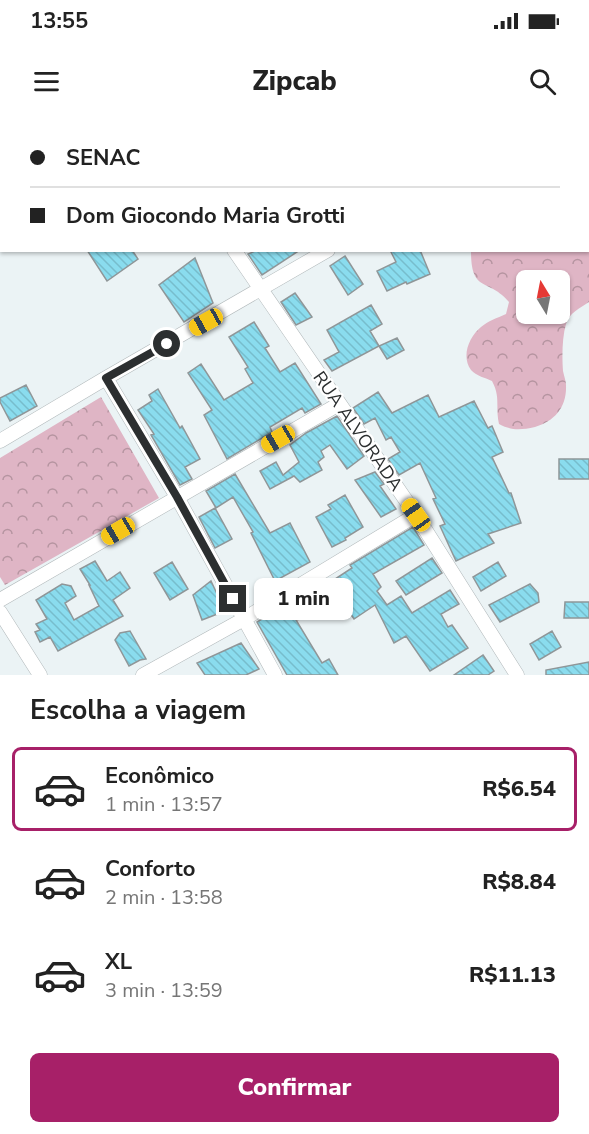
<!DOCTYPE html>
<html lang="pt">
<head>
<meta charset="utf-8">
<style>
  body { margin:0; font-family:"Nunito Sans",sans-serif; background:#f2f2f2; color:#222; height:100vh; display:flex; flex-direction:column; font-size:22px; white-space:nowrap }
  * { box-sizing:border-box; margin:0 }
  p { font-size:20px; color:#767676 }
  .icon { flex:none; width:33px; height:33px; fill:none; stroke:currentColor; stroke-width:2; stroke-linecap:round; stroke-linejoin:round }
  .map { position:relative; height:555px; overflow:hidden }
  .sheet { display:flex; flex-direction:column; background:#fff; flex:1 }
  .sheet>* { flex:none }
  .top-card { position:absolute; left:0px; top:0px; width:590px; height:132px; box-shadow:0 2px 4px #0004; display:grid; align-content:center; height:132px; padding:0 30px; background:#fff }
  .needle { width:39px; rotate:350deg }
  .fabs { position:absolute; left:516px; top:150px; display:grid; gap:12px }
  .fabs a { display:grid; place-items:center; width:54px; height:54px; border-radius:9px; background:#fff; box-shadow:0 2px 4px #0004; font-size:30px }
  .end { position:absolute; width:27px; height:27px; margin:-14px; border:8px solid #2c2f30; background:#fff; box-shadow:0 0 0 3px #fff }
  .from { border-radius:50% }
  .bubble { position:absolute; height:42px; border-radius:9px; background:#fff; box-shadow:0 2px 4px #0004; font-size:20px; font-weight:800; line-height:42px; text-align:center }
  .car { position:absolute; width:18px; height:36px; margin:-18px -9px; border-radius:8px; box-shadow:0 0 4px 2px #0007; background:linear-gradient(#f5c518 24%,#345 0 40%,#f5c518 0 76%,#345 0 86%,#f5c518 0) }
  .top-card b { display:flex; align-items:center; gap:21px; height:57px; font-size:22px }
  .top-card b+b { border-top:2px solid #e0e0e0 }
  .top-card i { width:15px; height:15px; background:#222 }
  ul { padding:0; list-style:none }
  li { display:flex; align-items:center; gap:18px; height:84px; margin:0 12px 9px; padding:0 18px; border:3px solid transparent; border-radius:9px }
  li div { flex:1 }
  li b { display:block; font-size:22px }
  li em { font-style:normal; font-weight:800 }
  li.selected { border-color:#a72068 }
  li>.icon { width:54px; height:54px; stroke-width:1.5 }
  h2 { padding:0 30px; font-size:27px; line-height:72px }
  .cta { display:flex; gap:12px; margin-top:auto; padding:12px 30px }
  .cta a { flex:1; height:69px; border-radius:9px; background:#a72068; color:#fff; font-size:24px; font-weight:800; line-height:69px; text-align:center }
  .status { display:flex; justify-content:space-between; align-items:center; height:42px; padding:0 30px; background:#fff; direction:ltr }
  .status svg { height:16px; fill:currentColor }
  header { display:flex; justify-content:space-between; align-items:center; height:78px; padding:0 30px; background:#fff; font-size:27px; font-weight:800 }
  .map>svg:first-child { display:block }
  .forest { fill:url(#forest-crowns); fill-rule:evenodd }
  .building { fill:url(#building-back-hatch); stroke:#8f9698; stroke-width:1.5 }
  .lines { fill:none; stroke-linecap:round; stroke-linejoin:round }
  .minor-casing { stroke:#b1b8ba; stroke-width:15 }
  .minor { stroke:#fff; stroke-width:14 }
  .route { stroke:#2c2f30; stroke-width:8 }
  .labels { text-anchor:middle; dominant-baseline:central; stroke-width:4.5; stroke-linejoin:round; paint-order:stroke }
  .street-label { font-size:18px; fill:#2c2f30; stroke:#fff }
</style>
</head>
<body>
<div class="status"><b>13:55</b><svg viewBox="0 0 49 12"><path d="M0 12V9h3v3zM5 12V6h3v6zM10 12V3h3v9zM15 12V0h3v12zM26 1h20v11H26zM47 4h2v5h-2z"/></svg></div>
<header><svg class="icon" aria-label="menu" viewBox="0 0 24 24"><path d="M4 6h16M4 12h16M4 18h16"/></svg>Zipcab<svg class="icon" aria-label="search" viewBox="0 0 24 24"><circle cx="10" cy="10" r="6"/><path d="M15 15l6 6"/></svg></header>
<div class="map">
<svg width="589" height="555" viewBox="0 0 589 555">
  <defs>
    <pattern id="forest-crowns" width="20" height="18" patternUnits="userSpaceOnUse" patternTransform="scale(1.5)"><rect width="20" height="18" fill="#dfb5c5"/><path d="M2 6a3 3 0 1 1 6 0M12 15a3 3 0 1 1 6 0" fill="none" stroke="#b594a0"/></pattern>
    <pattern id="building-back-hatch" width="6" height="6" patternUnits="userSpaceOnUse" patternTransform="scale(1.5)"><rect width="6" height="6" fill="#8adcee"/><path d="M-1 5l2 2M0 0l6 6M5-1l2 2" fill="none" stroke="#77bdcc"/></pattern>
  </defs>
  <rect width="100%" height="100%" fill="#ebf3f5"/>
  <path class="forest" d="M532,0H589V182C580,188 569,193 566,204C562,218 562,237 563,251C564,256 566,261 566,265C567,287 555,301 535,307C521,310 512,311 499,304C495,286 501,278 492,261C486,258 476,256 471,250C461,236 469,217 481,207C488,201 497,198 506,194L509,182C488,157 471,174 471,131L588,130V2L531,1ZM560,160V194H526V160Z
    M101,277L159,378L5,465L0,457V338Z"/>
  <path class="building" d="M87,130H132L138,139L107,161Z
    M258,130H300L262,155L248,134Z
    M390,130H420L430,154L407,164L406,162L387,171L377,151L396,142Z
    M345,136L363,164L348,175L330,146Z
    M195,138L213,183L184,202L159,165Z
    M295,173L312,197L296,205L281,182Z
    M371,185L382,204L370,211L379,226L332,251L324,240L339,232L327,210Z
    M254,202L269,226L265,228L280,252L295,243L321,284L305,293L302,288L270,307L272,312L227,339L204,295L212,290L188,253L201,244L224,280L253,263L245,249L248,247L229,217Z
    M397,218L404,230L387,239L379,226Z
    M26,265L37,286L10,301L0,282V278Z
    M158,269L180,308L182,306L200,339L185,347L192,359L180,365L151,315L154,314L138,290L152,281L149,275Z
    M378,272L392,293L428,275L439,297L474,281L488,308L492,306L503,332L492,337L509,373H511L521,403L488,414L494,423L456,441L440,406L445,404L433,379L436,378L420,343L399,355L388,339L400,332L391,317L386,320L375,298L364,304L353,288Z
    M337,296L364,336L347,349L330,325L321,331L324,337L318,342L322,350L300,362L294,356L270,369L260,351L276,342L283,355L299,342L290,325L306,313Z
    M559,339H589V359H559Z
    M375,352L384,364L380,366L396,389L381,397L355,360Z
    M235,354L270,413L290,403L310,442L275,461L251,413L253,412L233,377L216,388L206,371Z
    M345,375L363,407L345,418L346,420L332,427L316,397L331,389L328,385Z
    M215,388L232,419L215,428L199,397Z
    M413,407L424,425L373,454L381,467L377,471L387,485L401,476L412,493L450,470L459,484L441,494L448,507L452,505L468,528L430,551L406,516L394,523L375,485L354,499L329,463L352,448L350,445Z
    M432,438L442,453L406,475L396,461Z
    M95,441L107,461L120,452L130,468L113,480L123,496L58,531L50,517L40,522L35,512L40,510L36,504L47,499L36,480L62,464L71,466L76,476L65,483L74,500L99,486L89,465H90L80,449Z
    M172,442L188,469L170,480L154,453Z
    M498,442L506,456L481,471L473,457Z
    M211,461L225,491L202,500L193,475Z
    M530,464L538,473L539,482L500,502L489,485Z
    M290,482L300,499L296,500L322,543L329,539L338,555H287L257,502Z
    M565,482H589V498H564Z
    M130,511L146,539L140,540L129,546L115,520L120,513Z
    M552,511L561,527L539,540L530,524Z
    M241,523L259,549L246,555H205L197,543Z
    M483,535L494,551L488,555H454Z
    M589,542V555H546V550Z"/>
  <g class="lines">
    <defs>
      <path id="minor" d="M147,0L148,2
        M402,0L403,2
        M234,130L416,395L517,555
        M106,258L177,377L275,555
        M0,321L106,258L328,130
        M0,480L339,284
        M0,492L40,555
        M143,555L244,499L416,395"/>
    </defs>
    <use href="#minor" class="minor-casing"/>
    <use href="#minor" class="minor"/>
  </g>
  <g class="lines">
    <path class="route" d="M167,224L106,258L177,377L233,479"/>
  </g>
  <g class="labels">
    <g class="street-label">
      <text transform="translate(358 311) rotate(55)">RUA ALVORADA</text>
    </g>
  </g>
</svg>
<div class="fabs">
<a><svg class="needle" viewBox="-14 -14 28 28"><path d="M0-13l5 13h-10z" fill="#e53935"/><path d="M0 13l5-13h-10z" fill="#767676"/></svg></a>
</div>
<i class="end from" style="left:167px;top:224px"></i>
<i class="end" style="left:233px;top:479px"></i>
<div class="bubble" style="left:254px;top:458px;width:99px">1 min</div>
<i class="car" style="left:206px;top:202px;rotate:241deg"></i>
<i class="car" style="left:278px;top:319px;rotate:240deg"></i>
<i class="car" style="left:416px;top:395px;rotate:325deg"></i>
<i class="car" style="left:118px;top:411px;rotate:240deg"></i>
<div class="top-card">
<b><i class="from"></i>SENAC</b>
<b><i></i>Dom Giocondo Maria Grotti</b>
</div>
</div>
<section class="sheet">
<h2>Escolha a viagem</h2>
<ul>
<li class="selected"><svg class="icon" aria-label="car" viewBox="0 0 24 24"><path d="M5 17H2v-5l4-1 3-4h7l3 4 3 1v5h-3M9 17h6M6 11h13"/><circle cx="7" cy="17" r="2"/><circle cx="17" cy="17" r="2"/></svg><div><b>Econômico</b><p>1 min · 13:57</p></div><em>R$6.54</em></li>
<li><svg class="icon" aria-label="car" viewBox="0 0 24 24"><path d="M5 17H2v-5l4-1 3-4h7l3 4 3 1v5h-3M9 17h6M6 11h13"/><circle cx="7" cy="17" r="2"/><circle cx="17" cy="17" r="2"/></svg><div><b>Conforto</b><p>2 min · 13:58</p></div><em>R$8.84</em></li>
<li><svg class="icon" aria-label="car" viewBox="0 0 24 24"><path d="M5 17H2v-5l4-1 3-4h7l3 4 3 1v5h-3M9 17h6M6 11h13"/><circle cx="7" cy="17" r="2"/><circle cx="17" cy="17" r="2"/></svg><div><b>XL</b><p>3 min · 13:59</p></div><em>R$11.13</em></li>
</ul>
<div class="cta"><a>Confirmar</a></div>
</section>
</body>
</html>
